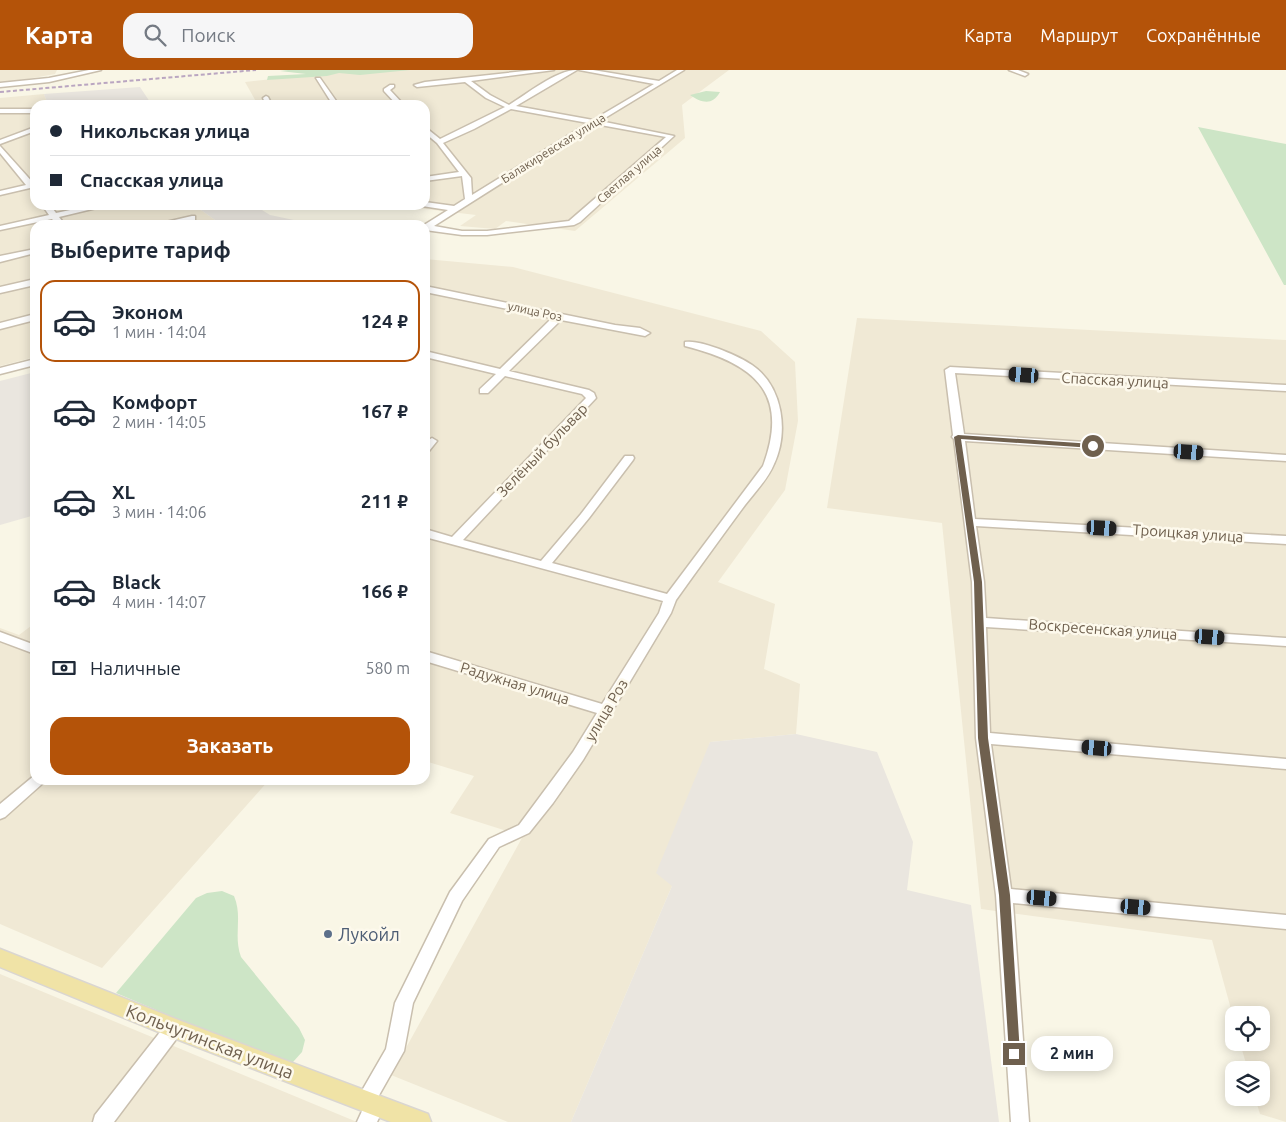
<!DOCTYPE html>
<html lang="ru">
<head>
<meta charset="utf-8">
<style>
  body { margin:0; font-family:Ubuntu,sans-serif; background:#f6f6f7; color:#1f2937; height:100vh; display:flex; flex-direction:column; font-size:19px; white-space:nowrap }
  * { box-sizing:border-box; margin:0 }
  p { font-size:16px; color:#747a83 }
  .icon { flex:none; width:28px; height:28px; fill:none; stroke:currentColor; stroke-width:2; stroke-linecap:round; stroke-linejoin:round }
  .map { position:relative; flex:1; overflow:hidden }
  .sheet { position:absolute; left:30px; top:150px; width:400px; height:565px; display:flex; flex-direction:column; background:#fff; border-radius:15px; box-shadow:0 2px 12px #0003 }
  .sheet>* { flex:none }
  .guide { position:absolute; left:30px; top:30px; width:400px; height:110px; border-radius:15px; box-shadow:0 2px 12px #0003; display:grid; align-content:center; height:110px; padding:0 20px; background:#fff }
  .fabs { position:absolute; left:1225px; top:936px; display:grid; gap:10px }
  .fabs a { display:grid; place-items:center; width:45px; height:45px; border-radius:10px; background:#fff; box-shadow:0 2px 12px #0003; font-size:25px }
  .end { position:absolute; width:22px; height:22px; margin:-11px; border:6px solid #6f604e; background:#fff; box-shadow:0 0 0 2px #fff }
  .from { border-radius:50% }
  .bubble { position:absolute; height:35px; border-radius:15px; background:#fff; box-shadow:0 2px 12px #0003; font-size:16px; font-weight:700; line-height:35px; text-align:center }
  .car { position:absolute; width:15px; height:30px; margin:-15px -8px; border-radius:6px; box-shadow:0 0 4px 1px #0007; background:linear-gradient(#222 24%,#8ab4d8 0 40%,#222 0 76%,#8ab4d8 0 86%,#222 0) }
  .guide b { display:flex; align-items:center; gap:18px; height:48px; font-size:19px }
  .guide b+b { border-top:1px solid #e0e1e3 }
  .guide i { width:12px; height:12px; background:#1f2937 }
  ul { padding:0; list-style:none }
  li { display:flex; align-items:center; gap:15px; height:82px; margin:0 10px 8px; padding:0 10px; border:2px solid transparent; border-radius:15px }
  li div { flex:1 }
  li b { display:block; font-size:19px }
  li em { font-style:normal; font-weight:700 }
  li.active { border-color:#b45309 }
  li>.icon { width:45px; height:45px; stroke-width:1.5 }
  h2 { padding:0 20px; font-size:22px; line-height:60px }
  .pay { display:flex; align-items:center; gap:12px; height:55px; padding:0 20px; font-size:19px }
  .pay p { margin-inline-start:auto }
  .cta { display:flex; gap:10px; margin-top:auto; padding:10px 20px }
  .cta a { flex:1; height:58px; border-radius:15px; background:#b45309; color:#fff; font-size:20px; font-weight:700; line-height:58px; text-align:center }
  header { display:flex; align-items:center; gap:30px; box-sizing:border-box; height:70px; padding:0 25px; background:#b45309; color:#fff }
  header strong { font-size:24px }
  nav { display:flex; gap:28px; margin-inline-start:auto; font-size:18px }
  .search { width:350px; height:45px; background:#f6f6f7; display:flex; align-items:center; gap:12px; box-sizing:border-box; padding:0 18px; border-radius:15px; color:#747a83; font-size:19px }
  .map>svg:first-child { display:block }
  .residential { fill:#f0e9d5 }
  .industrial { fill:#eae6df }
  .green { fill:#cde5c6 }
  .lines { fill:none; stroke-linecap:round; stroke-linejoin:round }
  .minor-casing { stroke:#c9bfae; stroke-width:3 }
  .major-casing { stroke:#dad6d1; stroke-width:3 }
  .minor { fill:#fff; fill-rule:evenodd }
  .major { fill:#f0e3a6; fill-rule:evenodd }
  .rail { stroke:#baa6c1; stroke-width:2; stroke-dasharray:4 2.5; stroke-linecap:butt }
  .route { fill:#6f604e }
  .service-dot { fill:#5c6f8a; stroke:#fdf9ec; stroke-width:2 }
  .labels { text-anchor:middle; dominant-baseline:central; stroke-width:5; stroke-linejoin:round; paint-order:stroke }
  .far-street-label { font-size:12px; fill:#6f604e; stroke:#fdf9ec }
  .street-label { font-size:15px; fill:#6f604e; stroke:#fdf9ec }
  .near-service-label { font-size:18px; fill:#4e5e75; stroke:#fdf9ec; text-anchor:start }
  .near-street-label { font-size:18px; fill:#6f604e; stroke:#fdf9ec }
</style>
</head>
<body>
<header>
<strong>Карта</strong>
<div class="search"><svg class="icon" aria-label="search" viewBox="0 0 24 24"><circle cx="10" cy="10" r="6"/><path d="M15 15l6 6"/></svg>Поиск</div>
<nav><a>Карта</a><a>Маршрут</a><a>Сохранённые</a></nav>
</header>
<div class="map">
<svg width="1286" height="1052" viewBox="0 0 1286 1052">
  <rect width="100%" height="100%" fill="#f9f6e6"/>
  <path class="residential" d="M0,0H57L55,4L0,14Z
    M355,0H729L682,35L685,68L575,161L506,151L495,159L460,156L476,145L391,135H317H425V35H258L245,12Z
    M44,24L47,32H99L100,35H35V135H194L215,150L225,155H35V287L0,296V28Z
    M425,189L513,197L761,261L795,292L798,351L785,420L718,512L775,534L764,599L800,614L796,664L710,672L672,816L571,1052H508L391,1005L523,766L450,743L474,706L425,691Z
    M857,248L1286,270V1052L1260,1044L1255,1028H1261V1000H1248L1240,973L1261,972V945H1234V950L1212,870L981,839L942,453L827,438Z
    M35,553V710H269L102,898L0,854V558L19,565Z
    M0,904L357,1052H0Z"/>
  <path class="industrial" d="M140,17L152,35H100L98,32H47L44,24Z
    M194,135H254L270,145L318,155H225L215,150Z
    M35,302V445L0,455V311Z
    M796,664L877,682L913,772L907,820L971,835L999,1052H571L672,816L656,803L710,672Z"/>
  <path class="green" d="M288,0H410L360,5L339,3L327,6L267,10L268,6L306,4L280,1Z
    M706,21L720,22C712,36 702,33 690,25Z
    M1198,57L1286,74V215H1284Z
    M222,821L234,826C243,847 233,865 241,887L299,958L305,970L302,982L293,992L282,993L116,923L196,828L207,823Z"/>
  <g class="lines">
    <defs>
      <path id="minor" d="M89,0H101L49,12L0,17V13L49,8Z
        M534,0H554L471,11L490,25L509,35C527,24 556,0 577,0L516,36L593,50L654,14L579,0H593L659,11L677,0H684L600,51L674,66L580,152L574,155L487,165H462L425,160L424,155L448,140L422,136L425,135V132L454,136L465,129L462,106L425,111V107L459,102L437,73L425,63V57L440,69L505,37L486,28L465,12L417,17L414,15L425,12ZM511,39L588,53L472,125L471,108L443,73L474,59ZM595,54L666,67L569,151L487,161H462L434,156Z
        M1009,0H1018L1028,4L1025,6Z
        M316,8H320L339,35H333Z
        M390,15H394V17L390,20L404,35H397L384,21V19Z
        M266,26L268,27L272,35H266L263,28Z
        M0,39H35V43H0Z
        M35,57V61L0,74V70Z
        M0,76L35,115V120L30,118L0,125V121L26,115L0,83Z
        M42,135H50L56,143L94,135H109L59,147L65,155H57L52,149L0,160V156L49,145Z
        M192,146H195V150L169,155H153Z
        M35,179V183L0,192V186Z
        M35,209V215L0,223V217Z
        M425,216L615,255L640,258L650,263L645,266L561,250L509,301L589,320L594,323L596,328L463,470L541,491L581,444L625,386H633L634,388L633,390L589,448L552,493L667,524L763,396C791,321 752,293 685,276V272C700,269 739,286 752,295C783,316 789,362 774,394C768,409 755,422 745,435C722,466 699,498 676,530L671,543L583,690L553,733L529,763L499,777L462,831L413,933L404,981L378,1027L383,1029L385,1035L377,1052H357L363,1039L358,1037L356,1031L386,979L395,933L450,822L489,769L519,755L573,682L597,643L425,591V581L602,634L659,543L663,531L425,467V459L452,467L586,328L582,324L505,306L488,323H480V319L496,304L425,287V281L500,299L552,248L425,222Z
        M35,244V250L0,259V253Z
        M35,289V295L0,304V298Z
        M950,297L1286,315V321L955,303L964,364L1286,385V391L965,371L975,449L1286,466V474L976,456L984,512L986,548L1286,568V576L986,557L990,663L1286,689V699L991,674L1011,819L1286,845V859L1013,833L1029,1052H1011L996,825L976,668L972,512L954,369L952,367L953,365L945,300Z
        M432,368L437,371L429,381L425,382V372Z
        M0,562L35,575V584L0,571Z
        M35,705V710H44L42,714L5,747L0,749V734Z
        M174,950L180,952L183,958L180,964L114,1052H93L95,1045L168,952Z"/>
      <path id="major" d="M0,879L181,951L420,1041L428,1044L431,1052H391L166,965L0,897Z"/>
    </defs>
    <use href="#minor" class="minor-casing"/>
    <use href="#major" class="major-casing"/>
    <use href="#minor" class="minor"/>
    <use href="#major" class="major"/>
    <path class="rail" d="M0,22L256,0"/>
  </g>
  <path class="route" d="M958,365L1093,374L1096,376L1093,378L961,369L982,512L988,668L1010,825L1020,984L1019,988L1014,990L1010,988L1009,984L999,825L978,668L974,512L954,367Z"/>
  <circle class="service-dot" cx="328" cy="864" r="5"/>
  <g class="labels">
    <g class="far-street-label">
      <text transform="translate(553 78) rotate(-32)">Балакиревская улица</text>
      <text transform="translate(629 104) rotate(-41)">Светлая улица</text>
      <text transform="translate(535 241) rotate(12)">улица Роз</text>
    </g>
    <g class="street-label">
      <text transform="translate(1115 310) rotate(3)">Спасская улица</text>
      <text transform="translate(542 380) rotate(-46)">Зелёный бульвар</text>
      <text transform="translate(1188 463) rotate(4)">Троицкая улица</text>
      <text transform="translate(1103 559) rotate(4)">Воскресенская улица</text>
      <text transform="translate(515 613) rotate(17)">Радужная улица</text>
      <text transform="translate(606 640) rotate(-59)">улица Роз</text>
    </g>
    <g class="near-service-label">
      <text x="338" y="864">Лукойл</text>
    </g>
    <g class="near-street-label">
      <text transform="translate(210 971) rotate(21)">Кольчугинская улица</text>
    </g>
  </g>
</svg>
<div class="fabs">
<a><svg class="icon" aria-label="locate" viewBox="0 0 24 24"><circle cx="12" cy="12" r="6"/><path d="M12 2v4M12 18v4M2 12h4M18 12h4"/></svg></a>
<a><svg class="icon" aria-label="layers" viewBox="0 0 24 24"><path d="M12 4l9 5-9 5-9-5zM3 14l9 5 9-5"/></svg></a>
</div>
<i class="end from" style="left:1093px;top:376px"></i>
<i class="end" style="left:1014px;top:984px"></i>
<div class="bubble" style="left:1031px;top:966px;width:82px">2 мин</div>
<i class="car" style="left:1024px;top:305px;rotate:274deg"></i>
<i class="car" style="left:1189px;top:382px;rotate:94deg"></i>
<i class="car" style="left:1102px;top:458px;rotate:93deg"></i>
<i class="car" style="left:1210px;top:567px;rotate:94deg"></i>
<i class="car" style="left:1097px;top:678px;rotate:275deg"></i>
<i class="car" style="left:1042px;top:828px;rotate:95deg"></i>
<i class="car" style="left:1136px;top:837px;rotate:95deg"></i>
<div class="guide">
<b><i class="from"></i>Никольская улица</b>
<b><i></i>Спасская улица</b>
</div>
<section class="sheet">
<h2>Выберите тариф</h2>
<ul>
<li class="active"><svg class="icon" aria-label="car" viewBox="0 0 24 24"><path d="M5 17H2v-5l4-1 3-4h7l3 4 3 1v5h-3M9 17h6M6 11h13"/><circle cx="7" cy="17" r="2"/><circle cx="17" cy="17" r="2"/></svg><div><b>Эконом</b><p>1 мин · 14:04</p></div><em>124 ₽</em></li>
<li><svg class="icon" aria-label="car" viewBox="0 0 24 24"><path d="M5 17H2v-5l4-1 3-4h7l3 4 3 1v5h-3M9 17h6M6 11h13"/><circle cx="7" cy="17" r="2"/><circle cx="17" cy="17" r="2"/></svg><div><b>Комфорт</b><p>2 мин · 14:05</p></div><em>167 ₽</em></li>
<li><svg class="icon" aria-label="car" viewBox="0 0 24 24"><path d="M5 17H2v-5l4-1 3-4h7l3 4 3 1v5h-3M9 17h6M6 11h13"/><circle cx="7" cy="17" r="2"/><circle cx="17" cy="17" r="2"/></svg><div><b>XL</b><p>3 мин · 14:06</p></div><em>211 ₽</em></li>
<li><svg class="icon" aria-label="car" viewBox="0 0 24 24"><path d="M5 17H2v-5l4-1 3-4h7l3 4 3 1v5h-3M9 17h6M6 11h13"/><circle cx="7" cy="17" r="2"/><circle cx="17" cy="17" r="2"/></svg><div><b>Black</b><p>4 мин · 14:07</p></div><em>166 ₽</em></li>
</ul>
<div class="pay"><svg class="icon" aria-label="cash" viewBox="0 0 24 24"><path d="M3 7h18v10H3z"/><circle cx="12" cy="12" r="2"/></svg>Наличные<p>580 m</p></div>
<div class="cta"><a>Заказать</a></div>
</section>
</div>
</body>
</html>
